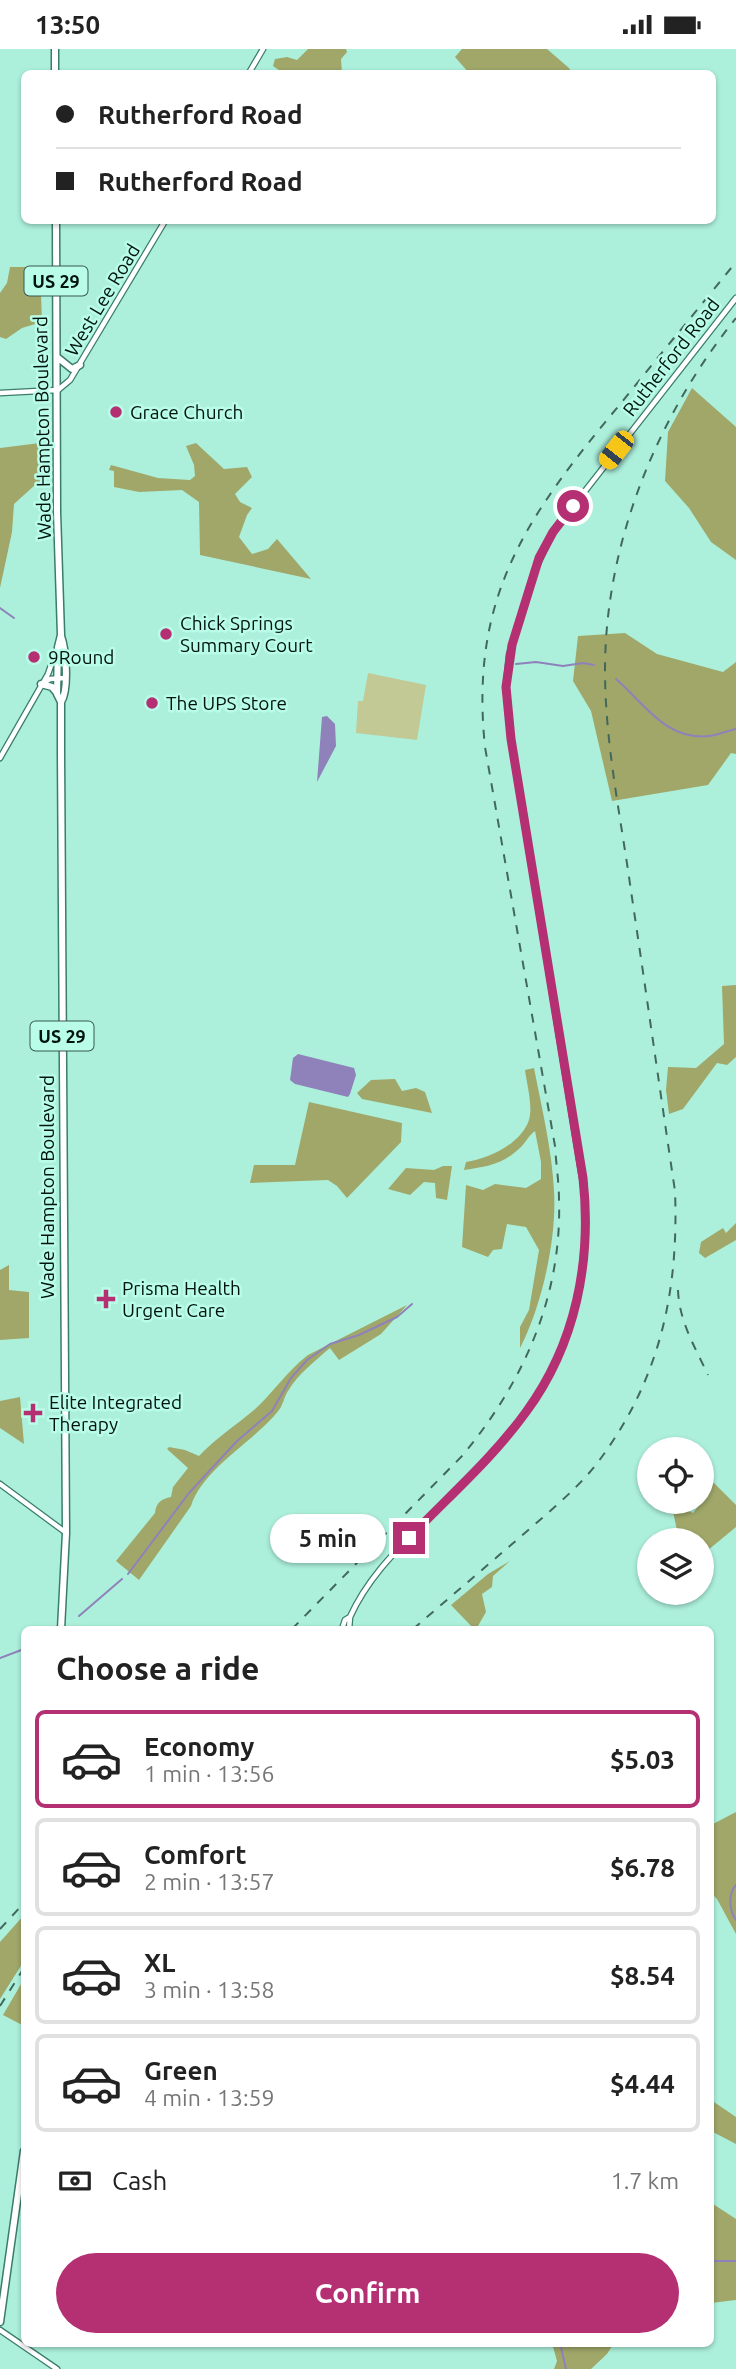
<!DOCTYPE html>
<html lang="en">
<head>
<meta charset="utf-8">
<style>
  body { margin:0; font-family:Ubuntu,sans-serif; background:#f6f6f6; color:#222; height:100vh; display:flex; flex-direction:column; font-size:26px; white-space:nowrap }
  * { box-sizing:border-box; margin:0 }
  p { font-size:23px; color:#767676 }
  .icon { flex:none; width:38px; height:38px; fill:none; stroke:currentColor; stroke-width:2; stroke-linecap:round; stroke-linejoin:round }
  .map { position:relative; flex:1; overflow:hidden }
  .side { position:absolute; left:21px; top:1577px; width:693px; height:721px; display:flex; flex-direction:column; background:#fff; border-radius:10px; box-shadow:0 2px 5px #0004 }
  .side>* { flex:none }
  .top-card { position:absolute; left:21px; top:21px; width:695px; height:154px; border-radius:10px; box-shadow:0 2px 5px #0004; display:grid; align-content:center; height:154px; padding:0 35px; background:#fff }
  .fabs { position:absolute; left:637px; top:1388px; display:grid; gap:14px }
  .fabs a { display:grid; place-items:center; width:77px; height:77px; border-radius:50%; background:#fff; box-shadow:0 2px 5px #0004; font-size:35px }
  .end { position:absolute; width:32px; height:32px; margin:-16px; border:9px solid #b52f73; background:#fff; box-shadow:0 0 0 4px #fff }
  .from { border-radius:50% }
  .bubble { position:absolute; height:49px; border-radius:24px; background:#fff; box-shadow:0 2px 5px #0004; font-size:23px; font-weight:700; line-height:49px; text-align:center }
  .car { position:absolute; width:21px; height:42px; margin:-21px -10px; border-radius:9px; box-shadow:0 0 5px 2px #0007; background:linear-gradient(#f5c518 24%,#345 0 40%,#f5c518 0 76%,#345 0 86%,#f5c518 0) }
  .top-card b { display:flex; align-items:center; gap:24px; height:66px; font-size:26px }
  .top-card b+b { border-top:2px solid #e0e0e0 }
  .top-card i { width:18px; height:18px; background:#222 }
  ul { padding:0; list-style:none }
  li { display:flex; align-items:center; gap:21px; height:98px; margin:0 14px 10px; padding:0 21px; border:4px solid #e0e0e0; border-radius:10px }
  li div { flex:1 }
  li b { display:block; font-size:26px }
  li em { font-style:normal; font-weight:700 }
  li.current { border-color:#b52f73 }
  li>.icon { width:63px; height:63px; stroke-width:1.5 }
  h2 { padding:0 35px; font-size:32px; line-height:84px }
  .pay { display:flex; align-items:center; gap:18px; height:77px; padding:0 35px; font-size:26px }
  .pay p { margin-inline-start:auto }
  .cta { display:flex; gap:14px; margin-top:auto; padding:14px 35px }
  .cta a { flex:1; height:80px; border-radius:42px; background:#b52f73; color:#fff; font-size:28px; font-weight:700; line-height:80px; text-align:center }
  .status { display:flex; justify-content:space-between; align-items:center; height:49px; padding:0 35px; background:#fff; direction:ltr }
  .status svg { height:19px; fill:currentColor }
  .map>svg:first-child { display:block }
  .green { fill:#c2c994 }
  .forest { fill:#a0a769 }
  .water { fill:#8f82ba }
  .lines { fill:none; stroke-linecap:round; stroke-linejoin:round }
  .stream { stroke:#8f82ba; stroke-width:2 }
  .minor-casing { stroke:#3b7c6b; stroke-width:7 }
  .major-casing { stroke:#3b7c6b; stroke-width:9 }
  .minor { stroke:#fff; stroke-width:4.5 }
  .major { stroke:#fff; stroke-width:6 }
  .rail { stroke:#42685c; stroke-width:2; stroke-dasharray:9 9; stroke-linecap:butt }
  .route { stroke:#b52f73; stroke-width:9 }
  .poi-dot { fill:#b52f73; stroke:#b9fde9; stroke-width:2.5 }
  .labels { text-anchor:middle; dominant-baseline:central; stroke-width:5; stroke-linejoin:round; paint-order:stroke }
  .shield { fill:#b9fde9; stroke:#38594f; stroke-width:2 }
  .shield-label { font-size:18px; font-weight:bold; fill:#00130d }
  .street-label { font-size:19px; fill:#00130d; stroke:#b9fde9 }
  .poi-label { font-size:19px; fill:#00130d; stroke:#b9fde9; text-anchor:start }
</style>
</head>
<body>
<div class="status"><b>13:50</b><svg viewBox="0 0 49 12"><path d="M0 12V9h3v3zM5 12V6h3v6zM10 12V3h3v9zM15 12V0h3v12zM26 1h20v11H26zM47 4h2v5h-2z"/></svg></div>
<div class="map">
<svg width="736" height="2320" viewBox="0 0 736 2320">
  <rect width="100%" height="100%" fill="#acf0dc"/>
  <path class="green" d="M368,624L426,636L417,691L356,684L358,652H363Z"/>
  <path class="forest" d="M308,0H346L347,3L341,10L342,24H283L273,17L275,10L287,8L297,11Z
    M462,0H547L569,19L572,24H469L455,8Z
    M10,218H40L42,273L22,279L6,290L0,288V244L7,234Z
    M692,339L736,378V511L711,493L689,459L665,432L668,383Z
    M48,393L45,430L35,436L14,455L12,483L0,539V399Z
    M196,394L224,420L247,418L252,428L235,445L240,453L252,459L247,466L239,488L252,505L268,500L277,490L311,530L200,506L199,453L182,441L139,443L114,438V422L109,421L111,416L158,429L190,431L195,427L194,416L186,397Z
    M625,584L657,605L723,623L736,613V705L731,704L708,736L612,752L591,662L573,632L578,587Z
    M736,936V1008L727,1016L717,1014L683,1060L669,1065L666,1041L668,1018L696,1019L724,995L722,937Z
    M534,1019C542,1060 552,1101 554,1142C557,1189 542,1257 520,1299V1278L529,1261L539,1201L526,1178L507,1175L502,1200L493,1201L488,1208L462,1198L466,1136L483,1141L495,1135L526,1139L541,1130V1113L535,1082C529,1086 526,1093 521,1098C502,1116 488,1117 464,1121L466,1113C488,1110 521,1095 529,1071C533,1057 527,1036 525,1021Z
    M395,1030L402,1042L416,1039L425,1043L432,1064L362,1050L357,1044L371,1031Z
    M309,1053L402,1074L401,1093L347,1149L337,1137L328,1131L250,1134L254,1116H295Z
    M443,1117H452L447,1151L436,1149L435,1134L424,1133L410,1146L388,1140L406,1119L434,1121Z
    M736,1174V1191L705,1209L699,1204L701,1193L723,1179L726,1184Z
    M9,1216V1241L29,1243V1289L0,1291V1221Z
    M407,1256L381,1285L339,1311L330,1299C316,1311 298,1325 288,1342C284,1348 283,1356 279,1361C255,1392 203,1419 191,1457L139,1531L116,1512L155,1464C156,1454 161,1450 171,1448L173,1438L188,1419L167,1400L169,1398L185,1401L199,1407C216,1389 235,1377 254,1361C273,1344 287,1322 308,1306Z
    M20,1348L24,1395L0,1379V1352Z
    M702,1426L707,1427L736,1456V1478L702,1506V1491H679L671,1453L693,1464L702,1452Z
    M510,1512L493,1527L492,1538L482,1545L486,1563L478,1577L480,1580H474L451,1556L488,1525Z
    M736,1763V1885L717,1850L710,1843L711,1776Z
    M24,1866V1912L0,1950V1893Z
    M24,1930V1977L3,1966Z
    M711,2051L736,2068V2095L711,2082Z
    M710,2153L736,2170V2251L711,2254Z
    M552,2294H614L607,2305L591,2320H554L557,2312Z"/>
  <path class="water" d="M327,667L335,675L336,697L317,733L322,668Z
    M298,1005L354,1019L356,1026L350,1045L348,1048L295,1035L290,1031L293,1009Z"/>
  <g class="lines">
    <path class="stream" d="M0,559L14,569
      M516,615L536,613L563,617L583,614L594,616
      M616,630C644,654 666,692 709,687C718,686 727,682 736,680
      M128,1525L189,1444L237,1392L272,1362L291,1329L307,1311L330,1295L359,1286L397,1268L412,1255
      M79,1567L122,1530
      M0,1609L24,1600
      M736,1836C728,1845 729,1861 736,1871
      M710,2212H736
      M560,2294L566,2320"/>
    <defs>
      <path id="minor" d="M249,24L263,0
        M0,344L58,341L70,331L165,172
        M45,633L50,630L65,629
        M0,709L48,625L56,602
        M0,1435L65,1483
        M342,1580L345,1571L350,1568C369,1526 401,1497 432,1465C461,1436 491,1408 516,1376C569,1311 590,1230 585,1147L511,690L506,638L509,606L534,523L553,483L736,249
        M349,1580L350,1568
        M0,2281L57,2320"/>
      <path id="major" d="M55,0V24
        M56,172L57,463L61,586L58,598L57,645L61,653V705L66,1484L61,1580
        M57,308L72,320L80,316
        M41,635L52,638L57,644
        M61,653C69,641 66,601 61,587
        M0,2273L24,2102"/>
    </defs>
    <use href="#minor" class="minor-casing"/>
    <use href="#major" class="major-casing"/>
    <use href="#minor" class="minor"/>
    <use href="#major" class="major"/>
    <path class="rail" d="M678,1241C679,1272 695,1298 708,1326
      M292,1580L462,1407C523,1334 562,1248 559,1151C559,1133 556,1115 555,1097L485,698C469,545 529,465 621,354C659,307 698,260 736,213
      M413,1580C448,1550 483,1520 518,1490C544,1467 573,1444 595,1417C659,1334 679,1245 675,1142C660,1042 646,942 631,842C621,769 605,695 605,621C605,494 657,367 736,269
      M0,1880L24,1854
      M0,1957L24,1919"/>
  </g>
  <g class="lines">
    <path class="route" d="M409,1489C448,1448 493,1409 526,1363C576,1295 592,1212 583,1129L511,690L506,638L512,596L539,509L553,483L573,457"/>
  </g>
  <g class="poi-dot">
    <circle cx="116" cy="363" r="7"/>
    <circle cx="166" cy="585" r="7"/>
    <circle cx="34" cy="608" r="7"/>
    <circle cx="152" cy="654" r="7"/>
    <path d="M102.5 1239.5h7v7h7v7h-7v7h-7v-7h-7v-7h7z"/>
    <path d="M29.5 1353.5h7v7h7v7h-7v7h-7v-7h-7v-7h7z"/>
  </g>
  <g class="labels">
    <g class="shield">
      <rect x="24.5" y="217.5" width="63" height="29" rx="5"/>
      <rect x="30.5" y="972.5" width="63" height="29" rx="5"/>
    </g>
    <g class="shield-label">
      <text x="56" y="232">US 29</text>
      <text x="62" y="987">US 29</text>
    </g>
    <g class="street-label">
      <text transform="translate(102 251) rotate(-59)">West Lee Road</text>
      <text transform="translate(671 308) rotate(-52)">Rutherford Road</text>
      <text transform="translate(42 379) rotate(-91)">Wade Hampton Boulevard</text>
      <text transform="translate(47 1138) rotate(-90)">Wade Hampton Boulevard</text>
    </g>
    <g class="poi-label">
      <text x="130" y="363">Grace Church</text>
      <text x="180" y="574">Chick Springs<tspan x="180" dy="22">Summary Court</tspan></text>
      <text x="48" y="608">9Round</text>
      <text x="166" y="654">The UPS Store</text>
      <text x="122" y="1239">Prisma Health<tspan x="122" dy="22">Urgent Care</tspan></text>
      <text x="49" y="1353">Elite Integrated<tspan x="49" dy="22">Therapy</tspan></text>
    </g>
  </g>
</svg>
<div class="fabs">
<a><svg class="icon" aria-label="locate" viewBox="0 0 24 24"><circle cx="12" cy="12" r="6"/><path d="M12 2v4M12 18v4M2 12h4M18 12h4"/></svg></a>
<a><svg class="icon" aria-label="layers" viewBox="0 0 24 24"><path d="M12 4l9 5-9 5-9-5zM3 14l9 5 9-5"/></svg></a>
</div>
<i class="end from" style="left:573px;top:457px"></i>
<i class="end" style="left:409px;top:1489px"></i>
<div class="bubble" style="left:270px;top:1465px;width:116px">5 min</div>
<i class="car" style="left:616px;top:401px;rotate:218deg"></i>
<div class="top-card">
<b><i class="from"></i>Rutherford Road</b>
<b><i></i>Rutherford Road</b>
</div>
<section class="side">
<h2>Choose a ride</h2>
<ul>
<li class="current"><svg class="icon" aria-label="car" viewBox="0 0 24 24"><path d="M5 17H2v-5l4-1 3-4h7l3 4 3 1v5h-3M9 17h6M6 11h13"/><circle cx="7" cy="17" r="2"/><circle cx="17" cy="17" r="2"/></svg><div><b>Economy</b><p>1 min · 13:56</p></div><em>$5.03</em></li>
<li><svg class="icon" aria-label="car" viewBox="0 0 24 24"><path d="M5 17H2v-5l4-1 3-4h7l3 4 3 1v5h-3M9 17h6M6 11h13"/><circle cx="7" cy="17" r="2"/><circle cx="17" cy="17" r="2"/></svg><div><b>Comfort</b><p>2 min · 13:57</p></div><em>$6.78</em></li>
<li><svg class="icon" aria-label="car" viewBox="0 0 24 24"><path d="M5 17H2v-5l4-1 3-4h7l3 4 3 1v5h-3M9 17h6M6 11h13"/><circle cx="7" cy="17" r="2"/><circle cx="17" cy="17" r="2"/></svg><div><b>XL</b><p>3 min · 13:58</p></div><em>$8.54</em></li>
<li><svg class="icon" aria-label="car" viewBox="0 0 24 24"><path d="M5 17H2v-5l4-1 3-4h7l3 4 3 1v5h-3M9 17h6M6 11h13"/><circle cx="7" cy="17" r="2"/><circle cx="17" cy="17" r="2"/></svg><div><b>Green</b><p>4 min · 13:59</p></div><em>$4.44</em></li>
</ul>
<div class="pay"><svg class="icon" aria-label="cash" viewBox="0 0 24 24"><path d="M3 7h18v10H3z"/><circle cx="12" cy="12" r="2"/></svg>Cash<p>1.7 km</p></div>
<div class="cta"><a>Confirm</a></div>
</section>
</div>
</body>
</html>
